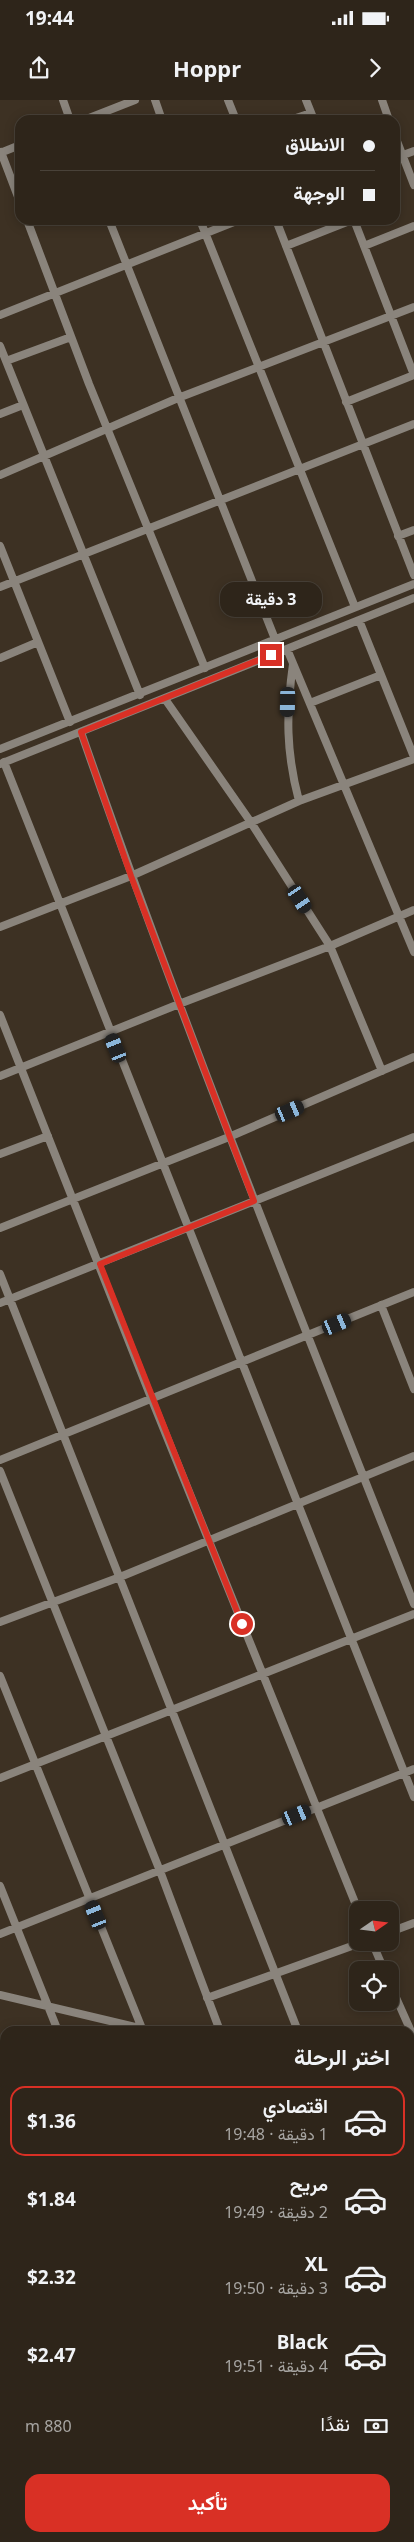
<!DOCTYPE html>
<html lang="ar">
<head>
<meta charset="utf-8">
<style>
  body { margin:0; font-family:"Noto Sans",Vazirmatn,sans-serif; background:#362d23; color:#f1f3f6; direction:rtl; height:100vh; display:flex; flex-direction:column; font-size:19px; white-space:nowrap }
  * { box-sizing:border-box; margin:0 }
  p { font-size:16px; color:#a7a5a2 }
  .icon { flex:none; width:28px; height:28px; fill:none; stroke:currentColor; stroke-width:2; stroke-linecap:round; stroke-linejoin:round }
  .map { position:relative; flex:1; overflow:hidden; direction:ltr }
  .side { position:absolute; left:0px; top:1926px; width:415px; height:516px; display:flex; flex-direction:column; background:#2e251a; border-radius:15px 15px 0 0; box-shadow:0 2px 12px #0003,0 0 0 1px #494239; direction:rtl }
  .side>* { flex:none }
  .guide { position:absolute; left:15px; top:15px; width:385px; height:110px; border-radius:15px; box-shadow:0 2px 12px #0003,0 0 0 1px #494239; direction:rtl; display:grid; align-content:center; height:110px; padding:0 25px; background:#2e251a }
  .needle { width:32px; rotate:76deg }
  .buttons { position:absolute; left:349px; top:1801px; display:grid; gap:10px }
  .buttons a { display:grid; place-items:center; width:50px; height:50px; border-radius:10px; background:#2e251a; box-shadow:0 2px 12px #0003,0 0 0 1px #494239; font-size:25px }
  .end { position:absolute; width:22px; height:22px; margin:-11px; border:6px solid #d93025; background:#fff; box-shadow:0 0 0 2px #fff }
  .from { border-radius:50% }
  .bubble { position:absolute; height:35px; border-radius:15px; background:#2e251a; box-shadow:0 2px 12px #0003,0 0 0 1px #494239; font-size:16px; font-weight:700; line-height:35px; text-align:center; direction:rtl }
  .car { position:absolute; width:15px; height:30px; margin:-15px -8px; border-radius:6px; box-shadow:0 0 4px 1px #0007; background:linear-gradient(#222 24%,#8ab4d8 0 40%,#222 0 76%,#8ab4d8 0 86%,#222 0) }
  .guide b { display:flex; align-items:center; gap:18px; height:48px; font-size:19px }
  .guide b+b { border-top:1px solid #494239 }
  .guide i { width:12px; height:12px; background:#f1f3f6 }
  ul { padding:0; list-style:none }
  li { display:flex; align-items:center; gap:15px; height:70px; margin:0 10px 8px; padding:0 15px; border:2px solid transparent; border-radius:15px }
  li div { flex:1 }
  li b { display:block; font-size:19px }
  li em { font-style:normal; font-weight:700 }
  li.selected { border-color:#d93025 }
  li>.icon { width:45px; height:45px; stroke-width:1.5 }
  h2 { padding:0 25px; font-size:22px; line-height:60px }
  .pay { display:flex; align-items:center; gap:12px; height:55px; padding:0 25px; font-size:19px }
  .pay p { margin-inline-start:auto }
  .action { display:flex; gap:10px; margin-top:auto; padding:10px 25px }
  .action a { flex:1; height:58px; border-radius:15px; background:#d93025; color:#fff; font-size:20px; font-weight:700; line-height:58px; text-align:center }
  .status { display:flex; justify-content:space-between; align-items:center; height:35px; padding:0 25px; background:#2e251a; direction:ltr }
  .status svg { height:14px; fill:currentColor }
  header { display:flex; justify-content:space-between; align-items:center; height:65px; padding:0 25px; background:#2e251a; font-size:22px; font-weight:700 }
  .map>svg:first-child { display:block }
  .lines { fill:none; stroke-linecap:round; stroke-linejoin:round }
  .minor { stroke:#8a847c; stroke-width:8 }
  .tertiary { stroke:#8a847c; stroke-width:10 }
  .route { stroke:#d93025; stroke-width:6 }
</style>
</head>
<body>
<div class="status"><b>19:44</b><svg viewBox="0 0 49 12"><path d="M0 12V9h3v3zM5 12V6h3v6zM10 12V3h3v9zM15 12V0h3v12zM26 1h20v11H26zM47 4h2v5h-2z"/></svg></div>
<header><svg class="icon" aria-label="forward" viewBox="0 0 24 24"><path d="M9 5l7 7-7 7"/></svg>Hoppr<svg class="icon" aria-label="share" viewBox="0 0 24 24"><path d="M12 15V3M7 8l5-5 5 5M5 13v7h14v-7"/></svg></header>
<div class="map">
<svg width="414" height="2442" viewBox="0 0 414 2442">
  <rect width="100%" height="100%" fill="#3d3123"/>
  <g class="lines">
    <path class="minor" d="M63,0L70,20
      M155,0L162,20
      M228,0L236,20
      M306,0L314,20
      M382,0L389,20
      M84,20L135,0
      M290,20L311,13
      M395,36L414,85
      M1,52L20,102
      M0,53L20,45
      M395,58L414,51
      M27,120L89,284L205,568
      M109,120L275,539
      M200,120L355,507
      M276,120L414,475
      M354,120L414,275
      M286,146L352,120
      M364,146L414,126
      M0,215L239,120
      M0,246L140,595
      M6,261L71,237
      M346,302L414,275
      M0,314L23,305
      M0,375L178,298L414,207
      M398,436L414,430
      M0,446L70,622
      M0,487L414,324
      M359,520L414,657
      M287,549L414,852
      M0,558L38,542
      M293,564C286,614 286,652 299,701
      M165,599L250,721L330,846L382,971
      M310,603L381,575
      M81,632C183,926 299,1214 414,1504
      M0,649L414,484
      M4,662L414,1697
      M0,664L414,498
      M0,827L131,776L299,701L414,659
      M0,915L152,1300L358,1810
      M0,976L179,904L330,846L414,810
      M0,1054L48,1036
      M0,1128L229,1037L414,957
      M0,1174L298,1931
      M0,1203L414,1037
      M381,1205L414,1289
      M0,1360L414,1192
      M0,1371L160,1771L220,1931
      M0,1522L120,1477L414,1356
      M0,1576L143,1931
      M0,1678L414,1514
      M0,1786L58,1931
      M390,1832L414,1823
      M0,1834L414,1669
      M372,1842L384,1870
      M390,1884L414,1938
      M0,1895L152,1931
      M207,1898L363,1842
      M410,1991L414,1992
      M0,2097L5,2094
      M410,2135L414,2143
      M0,2176L5,2173
      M410,2245L414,2244
      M0,2273L5,2271
      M410,2322L414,2320
      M0,2346L5,2344
      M410,2376L414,2384
      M0,2429L5,2426
      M72,2438L74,2442
      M208,2438L210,2442
      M271,2438L273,2442
      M354,2438L356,2442
      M153,2442L162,2438"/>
    <path class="tertiary" d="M0,2013L5,2014
      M410,2079H414"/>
  </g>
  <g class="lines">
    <path class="route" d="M242,1524L100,1164L254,1101L131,776L81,632L271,555"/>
  </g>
</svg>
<div class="buttons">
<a><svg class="needle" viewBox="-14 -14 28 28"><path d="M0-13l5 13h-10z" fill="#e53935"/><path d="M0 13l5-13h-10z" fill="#a7a5a2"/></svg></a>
<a><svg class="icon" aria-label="locate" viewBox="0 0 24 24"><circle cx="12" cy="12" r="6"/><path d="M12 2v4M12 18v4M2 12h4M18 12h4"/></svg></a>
</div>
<i class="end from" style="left:242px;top:1524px"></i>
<i class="end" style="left:271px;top:555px"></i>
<div class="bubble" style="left:220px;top:482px;width:102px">3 دقيقة</div>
<i class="car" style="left:288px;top:602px;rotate:181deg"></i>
<i class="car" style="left:300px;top:799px;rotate:147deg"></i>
<i class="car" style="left:116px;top:948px;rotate:338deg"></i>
<i class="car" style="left:290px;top:1011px;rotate:67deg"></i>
<i class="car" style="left:337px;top:1224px;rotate:67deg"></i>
<i class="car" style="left:297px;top:1715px;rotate:68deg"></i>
<i class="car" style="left:96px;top:1815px;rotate:338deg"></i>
<div class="guide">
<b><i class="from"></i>الانطلاق</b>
<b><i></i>الوجهة</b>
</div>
<section class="side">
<h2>اختر الرحلة</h2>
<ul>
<li class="selected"><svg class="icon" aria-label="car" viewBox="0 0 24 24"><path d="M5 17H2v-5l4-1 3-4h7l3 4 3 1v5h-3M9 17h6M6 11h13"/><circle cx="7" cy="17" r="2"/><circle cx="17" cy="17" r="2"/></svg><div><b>اقتصادي</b><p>1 دقيقة · 19:48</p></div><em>$1.36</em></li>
<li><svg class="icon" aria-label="car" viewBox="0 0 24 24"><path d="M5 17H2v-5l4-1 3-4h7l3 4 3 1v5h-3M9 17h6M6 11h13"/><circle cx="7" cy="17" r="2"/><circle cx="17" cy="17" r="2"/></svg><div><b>مريح</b><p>2 دقيقة · 19:49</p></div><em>$1.84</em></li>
<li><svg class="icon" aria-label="car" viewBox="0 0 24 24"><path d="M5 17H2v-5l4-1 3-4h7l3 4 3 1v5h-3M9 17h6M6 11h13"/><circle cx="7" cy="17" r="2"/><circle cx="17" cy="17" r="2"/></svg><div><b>XL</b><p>3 دقيقة · 19:50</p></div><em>$2.32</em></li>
<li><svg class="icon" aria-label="car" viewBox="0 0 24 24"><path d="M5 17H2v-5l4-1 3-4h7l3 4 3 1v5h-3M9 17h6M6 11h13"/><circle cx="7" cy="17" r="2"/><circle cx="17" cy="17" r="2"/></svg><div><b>Black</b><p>4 دقيقة · 19:51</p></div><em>$2.47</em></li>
</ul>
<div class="pay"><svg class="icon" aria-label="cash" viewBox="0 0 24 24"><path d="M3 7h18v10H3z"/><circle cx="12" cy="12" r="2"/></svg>نقدًا<p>880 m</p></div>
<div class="action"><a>تأكيد</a></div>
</section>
</div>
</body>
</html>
